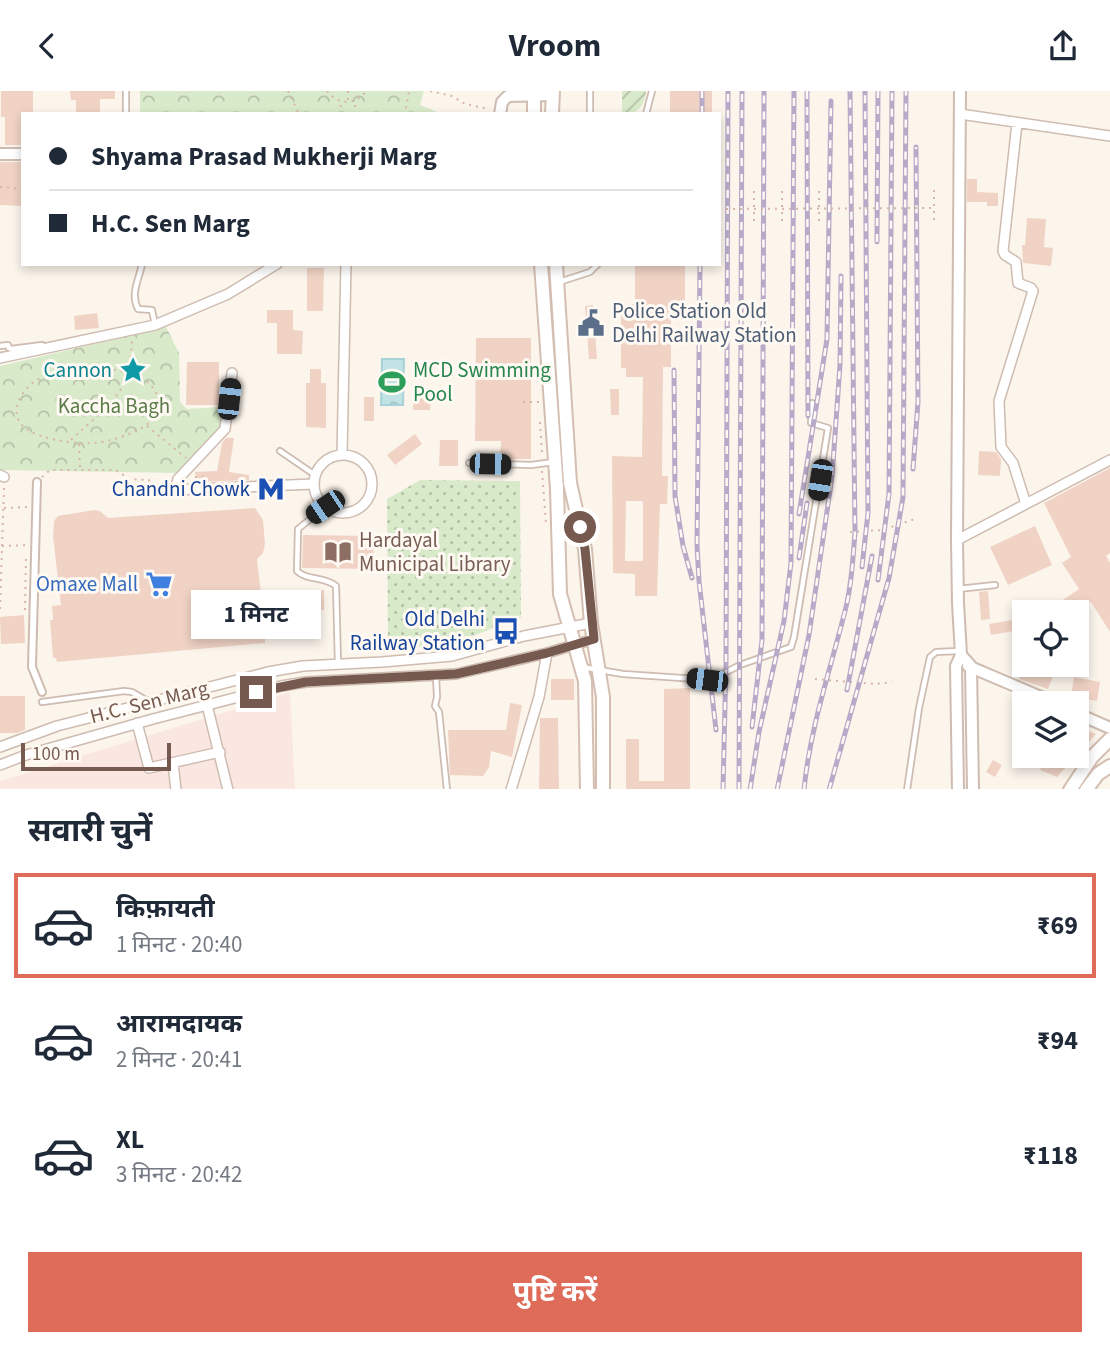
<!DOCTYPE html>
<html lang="hi">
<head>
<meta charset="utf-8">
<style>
  body { margin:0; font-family:"Source Sans 3","Noto Sans Devanagari",sans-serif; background:#f2f2f3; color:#1f2937; height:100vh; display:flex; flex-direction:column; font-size:26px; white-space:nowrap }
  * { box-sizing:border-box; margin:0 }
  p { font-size:23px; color:#747a83 }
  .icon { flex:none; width:38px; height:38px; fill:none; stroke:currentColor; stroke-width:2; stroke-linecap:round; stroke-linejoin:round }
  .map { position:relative; height:698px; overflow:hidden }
  .panel { display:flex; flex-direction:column; background:#fff; flex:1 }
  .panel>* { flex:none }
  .hud { position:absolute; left:21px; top:21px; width:700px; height:154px; border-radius:0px; box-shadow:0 4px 10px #0003; display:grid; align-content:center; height:154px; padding:0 28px; background:#fff }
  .buttons { position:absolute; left:1012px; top:509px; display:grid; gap:14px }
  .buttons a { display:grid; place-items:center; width:77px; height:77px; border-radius:0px; background:#fff; box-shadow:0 4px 10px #0003; font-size:35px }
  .scale { position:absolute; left:21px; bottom:18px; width:150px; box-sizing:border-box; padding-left:7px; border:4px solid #775a4f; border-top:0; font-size:19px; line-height:24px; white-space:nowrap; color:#775a4f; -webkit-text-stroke:5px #fef9f3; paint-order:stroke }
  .end { position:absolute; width:32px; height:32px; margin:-16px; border:9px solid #775a4f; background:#fff; box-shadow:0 0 0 4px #fff }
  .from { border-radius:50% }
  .bubble { position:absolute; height:49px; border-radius:0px; background:#fff; box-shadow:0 4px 10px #0003; font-size:23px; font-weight:700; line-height:49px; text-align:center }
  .car { position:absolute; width:21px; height:42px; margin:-21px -10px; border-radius:9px; box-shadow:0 0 5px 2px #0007; background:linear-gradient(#222 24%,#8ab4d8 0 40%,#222 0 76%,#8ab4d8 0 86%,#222 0) }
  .hud b { display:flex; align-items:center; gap:24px; height:66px; font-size:26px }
  .hud b+b { border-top:2px solid #e0e1e3 }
  .hud i { width:18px; height:18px; background:#1f2937 }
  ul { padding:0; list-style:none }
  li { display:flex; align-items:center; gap:21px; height:105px; margin:0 14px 10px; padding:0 14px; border:4px solid transparent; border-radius:0px }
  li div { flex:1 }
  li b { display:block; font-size:26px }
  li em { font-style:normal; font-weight:700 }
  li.selected { border-color:#de6c59 }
  li>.icon { width:63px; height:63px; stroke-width:1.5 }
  h2 { padding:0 28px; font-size:32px; line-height:84px }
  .primary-button { display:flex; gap:14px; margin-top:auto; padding:14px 28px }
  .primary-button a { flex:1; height:80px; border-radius:0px; background:#de6c59; color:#fff; font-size:28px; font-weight:700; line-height:80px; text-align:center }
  header { display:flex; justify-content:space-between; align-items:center; height:91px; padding:0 28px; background:#fff; font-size:32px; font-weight:700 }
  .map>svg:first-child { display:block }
  .commercial { fill:#fbe7e1 }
  .grass { fill:url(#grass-dots) }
  .forest { fill:url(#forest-crowns) }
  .garden { fill:url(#garden-furrows) }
  .water { fill:url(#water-ripples); stroke:#a7d3d7; stroke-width:2 }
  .building { fill:#f0d3c5; fill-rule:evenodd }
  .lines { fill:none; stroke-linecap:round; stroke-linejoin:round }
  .service-casing { stroke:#cebcb1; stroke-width:8 }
  .pedestrian-casing { stroke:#cebcb1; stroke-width:10 }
  .minor-casing { stroke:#cebcb1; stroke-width:12 }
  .tertiary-casing { stroke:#cebcb1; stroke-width:14 }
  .secondary-casing { stroke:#d4beb1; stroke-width:16 }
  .path { stroke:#d6b6a7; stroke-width:2; stroke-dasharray:2 5; stroke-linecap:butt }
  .service { stroke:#fff; stroke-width:4.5 }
  .pedestrian { stroke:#fff; stroke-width:6 }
  .minor { stroke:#fff; stroke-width:9 }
  .tertiary { stroke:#fff; stroke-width:10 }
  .secondary { stroke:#fff; stroke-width:12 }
  .rail-casing { stroke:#b7a9c7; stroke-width:5 }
  .rail { stroke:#fef9f3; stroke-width:2.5; stroke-dasharray:8; stroke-linecap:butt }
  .path-bridge { stroke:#d6b6a7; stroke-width:2; stroke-dasharray:2 5; stroke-linecap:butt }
  .route { stroke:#775a4f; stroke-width:9 }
  .labels { text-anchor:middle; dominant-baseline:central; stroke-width:6; stroke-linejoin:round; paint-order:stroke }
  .service-label { font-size:21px; fill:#4e5e75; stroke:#fef9f3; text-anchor:start }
  .culture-label { font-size:21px; fill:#0d838f; stroke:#fef9f3; text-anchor:end }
  .leisure-label { font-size:21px; fill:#27864d; stroke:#fef9f3; text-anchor:start }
  .park-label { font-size:21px; fill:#5b7c48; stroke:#fef9f3 }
  .transit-label { font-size:21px; fill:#164399; stroke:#fef9f3; text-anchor:end }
  .education-label { font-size:21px; fill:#785e54; stroke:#fef9f3; text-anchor:start }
  .shop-label { font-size:21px; fill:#366cbe; stroke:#fef9f3; text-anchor:end }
  .street-label { font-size:21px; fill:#775a4f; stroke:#fef9f3 }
</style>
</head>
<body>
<header><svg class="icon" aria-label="back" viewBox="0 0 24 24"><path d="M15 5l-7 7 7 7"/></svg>Vroom<svg class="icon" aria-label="share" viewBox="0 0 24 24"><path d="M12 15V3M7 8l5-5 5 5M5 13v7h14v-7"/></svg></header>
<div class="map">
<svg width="1110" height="699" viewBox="0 0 1110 699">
  <defs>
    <pattern id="grass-dots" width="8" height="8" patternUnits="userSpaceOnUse" patternTransform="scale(1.75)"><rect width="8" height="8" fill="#d9eaca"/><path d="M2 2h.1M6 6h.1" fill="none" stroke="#b5c1a6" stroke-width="1.8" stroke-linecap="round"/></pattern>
    <pattern id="forest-crowns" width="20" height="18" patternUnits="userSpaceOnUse" patternTransform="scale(1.75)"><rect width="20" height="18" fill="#d9eaca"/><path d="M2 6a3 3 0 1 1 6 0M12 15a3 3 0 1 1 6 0" fill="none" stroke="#b5c1a6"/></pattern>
    <pattern id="garden-furrows" width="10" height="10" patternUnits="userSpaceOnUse" patternTransform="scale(1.75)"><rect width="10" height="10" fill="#d9eaca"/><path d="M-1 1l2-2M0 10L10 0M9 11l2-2" fill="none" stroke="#b5c1a6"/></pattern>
    <pattern id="water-ripples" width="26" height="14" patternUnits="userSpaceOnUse" patternTransform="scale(1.75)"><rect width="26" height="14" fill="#c1e3e5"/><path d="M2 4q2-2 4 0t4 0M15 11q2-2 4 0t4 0" fill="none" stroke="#a2bbbc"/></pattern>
  </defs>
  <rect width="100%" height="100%" fill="#fcf5ec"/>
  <path class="commercial" d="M290,601L295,698L0,699V690Z"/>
  <path class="grass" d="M420,389L520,390L521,526L448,555L388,557L387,408Z"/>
  <path class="forest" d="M140,0H424L420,14L442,23H140Z
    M166,236L179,262L180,311L187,318L222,316L221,335L179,382L0,379V275Z"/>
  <path class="garden" d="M622,0H646C645,16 637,23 622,23Z"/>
  <path class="water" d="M382,268H404L403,314H381Z"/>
  <path class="building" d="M1,0H33V23H23V54H5V26H1Z
    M70,0H115V8H100V23H76V9H71Z
    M670,0H712V23H670Z
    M0,71H23V115L0,114Z
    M967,88H977V101L998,102V115H987V111H967Z
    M1027,127L1046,128L1044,156L1053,157L1051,175L1023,172L1022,154H1025Z
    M635,173H685V212H671V276H663L662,385H668L667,413H660L657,505H635V483L613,482L612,365L642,366L643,286H626V277H621V222H628V213H635ZM626,410H642L643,412V470H625Z
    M307,177H324L323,220H307Z
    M593,214L597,268H589L585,215Z
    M267,219H293V239L303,240L302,263H277V232H267Z
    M97,222L99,237L75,239L74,225Z
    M476,247H531V368H500L501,350H475Z
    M187,271H219V314H186Z
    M310,278H321V292H326V337L306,336V292H310Z
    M610,298H619V324H611Z
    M414,299L431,300L430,319H413Z
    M364,306H374V330H364Z
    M415,343L422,353L395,374L387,364Z
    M226,347H234L229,381L249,384V389L197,391L195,381L217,380L222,352Z
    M440,349H458V375H439Z
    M979,360L996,361L1001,368L1000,385L978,384Z
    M1110,377V462L1106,465L1110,472V541L1091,511L1075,522H1044L1079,498L1062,472L1071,466L1044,412Z
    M255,417L263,429L265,453L263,462L257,468L265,539V552L57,571L56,567H53L50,529H53L52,515L61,514L53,445L54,430L58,425L94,419L100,420L108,427Z
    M1035,435L1052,474L1008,494L990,456Z
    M303,444L374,445L373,478L302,477Z
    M294,499H324V519H294Z
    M988,500L990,528L981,529L979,501Z
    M24,524L25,552L1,553L0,526Z
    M1018,528L1020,539L991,544L989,533Z
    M1024,574H1057L1048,598L1019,588Z
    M1074,586L1100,591L1097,610L1071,605Z
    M551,588H574V609H551Z
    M690,597V698H626V648H639V690H664V598Z
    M0,605H25V639L17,642H0Z
    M510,612L522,614L512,666L491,660L489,676L483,685L450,684L448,639H506Z
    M540,627H558L559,698H539Z
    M1076,635L1096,643L1076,665Z
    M1046,665H1076L1057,686L1040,679Z
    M993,669L1002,674L995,686L986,681Z"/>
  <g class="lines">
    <defs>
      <path id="service" d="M126,23V0
        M590,23V0
        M646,23L652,0
        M142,173C139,189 130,202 138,218L152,219L155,234
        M559,191L590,181L598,173
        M0,255L8,254L9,257
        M11,258L42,254
        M280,360L315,384
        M469,372L531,374L554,371
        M325,416L298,438L297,480C307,490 324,485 336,495L338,573
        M958,498L995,494
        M582,576L623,583L711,589L740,574L791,556L794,546L828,337L811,332L812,312
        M436,584L437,606L435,615L439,621L447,699
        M42,611L124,600L132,601L149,611
        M907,699L919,617L930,566L936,561L960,560"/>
      <path id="pedestrian" d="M37,391L32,576L42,601"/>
      <path id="minor" d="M960,23L1110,45
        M1017,32L1003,160L1005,164L1016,171L1018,192L1031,197L1033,200L999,310L1001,356L1013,372L1026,413
        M0,267L155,234L228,203L277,173
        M232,282L225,338L178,388L175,399L313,393
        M342,363L346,173
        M314 393a29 29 0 1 1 58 0a29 29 0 1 1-58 0Z
        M0,384L4,386
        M957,449L1110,369
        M207,614L228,699
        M137,632L149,677L220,661
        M0,656L57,635L268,581L303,575L382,571L452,565L524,545L591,532
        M173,672L176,699
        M0,674L26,664L153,628L281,595L306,591L456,583L547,562L594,548
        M511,699L539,606L547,562"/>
      <path id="tertiary" d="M500,23L502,11L508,5L553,4
        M0,63H23
        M961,564L971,575L973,699
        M968,575L1055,612
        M1076,622L1110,637
        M958,699L956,575L961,564L958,512L957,449L960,0"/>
      <path id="secondary" d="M534,23V0
        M552,23L553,0
        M541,173L557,398L560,503L585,590L587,699
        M556,173L570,392L585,458L591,532L603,606V699
        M1070,699L1092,666L1110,648
        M1086,699L1098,683L1110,675"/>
    </defs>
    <use href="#service" class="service-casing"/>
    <use href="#pedestrian" class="pedestrian-casing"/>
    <use href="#minor" class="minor-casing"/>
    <use href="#tertiary" class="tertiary-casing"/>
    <use href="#secondary" class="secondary-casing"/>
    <path class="path" d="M288,0L299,23
      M327,0C338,14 355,15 366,0
      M348,0V10
      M430,0L452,5L465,13L489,18
      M340,23L341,12
      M355,23V11
      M402,23L406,17L409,0
      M0,96L23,98
      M934,99V133
      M754,100V133
      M782,100V133
      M819,100V133
      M86,276C110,277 158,281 159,314C159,324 149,333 140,338C122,347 100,354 79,352C63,351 41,347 28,339C5,325 21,297 39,288C53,281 71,279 86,276Z
      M523,311H540
      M540,331L542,363
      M147,335L186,367
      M71,349C110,312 130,306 132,248
      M79,353L80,379
      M542,380L546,433
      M42,386L50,379H116L129,388L149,389L150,395H165
      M195,386H204
      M4,417L30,416
      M850,441L882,439L915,428
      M2,455L28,454
      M0,518L4,397
      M25,519L26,466
      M815,588L876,593L892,591"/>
    <use href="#service" class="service"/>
    <use href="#pedestrian" class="pedestrian"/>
    <use href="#minor" class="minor"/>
    <use href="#tertiary" class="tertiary"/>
    <use href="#secondary" class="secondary"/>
    <defs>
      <path id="rail" d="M807,0L808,325
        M702,23V0
        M877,151L878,0
        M700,173L697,454L699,490L716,639
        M674,279L675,405L683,455L692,487
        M913,378L918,311L916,56
        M799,423L827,248L831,10
        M799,467L807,412
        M862,476L868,422L865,0
        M878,489L889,403L892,0
        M847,599L872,465
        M752,636L762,549L764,0
        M723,699L726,572L728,0
        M739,699L742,0
        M750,699L759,641L784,530L791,472L794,0
        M777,699L809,544L832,386L840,274L841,185
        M804,699C810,636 831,577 846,516C852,492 853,466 855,441L850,0
        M829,699L889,487L903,406L906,0"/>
    </defs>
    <use href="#rail" class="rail-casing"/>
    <use href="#rail" class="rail"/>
    <path class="path-bridge" d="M719,118L934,117"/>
  </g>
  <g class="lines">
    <path class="route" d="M256,601L306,591L456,583L547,562L594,548L585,458L580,436"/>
  </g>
  <defs>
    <symbol id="civic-bare" viewBox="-9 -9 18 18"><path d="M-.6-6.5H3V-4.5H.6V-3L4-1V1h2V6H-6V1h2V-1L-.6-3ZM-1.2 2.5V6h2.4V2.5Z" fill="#5c6f8a" stroke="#fef9f3" stroke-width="2.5" paint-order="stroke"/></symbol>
    <symbol id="sight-bare" viewBox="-9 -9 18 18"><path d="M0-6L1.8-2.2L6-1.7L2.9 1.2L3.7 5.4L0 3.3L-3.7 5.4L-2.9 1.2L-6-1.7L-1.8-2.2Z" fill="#0f9aa8" stroke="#fef9f3" stroke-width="2.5" paint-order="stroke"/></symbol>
    <symbol id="stadium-bare" viewBox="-9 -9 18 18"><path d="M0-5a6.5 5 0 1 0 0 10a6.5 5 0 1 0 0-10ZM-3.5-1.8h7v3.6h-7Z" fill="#2e9e5b" stroke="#fef9f3" stroke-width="2.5" paint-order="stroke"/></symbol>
    <symbol id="metro-bare" viewBox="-9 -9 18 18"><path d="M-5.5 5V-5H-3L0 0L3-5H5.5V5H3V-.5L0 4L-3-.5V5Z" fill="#1a4fb4" stroke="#fef9f3" stroke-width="2.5" paint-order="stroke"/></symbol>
    <symbol id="library-bare" viewBox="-9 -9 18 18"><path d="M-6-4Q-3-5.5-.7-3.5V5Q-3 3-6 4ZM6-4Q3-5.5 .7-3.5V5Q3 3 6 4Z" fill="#8d6e63" stroke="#fef9f3" stroke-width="2.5" paint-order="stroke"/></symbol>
    <symbol id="supermarket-bare" viewBox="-9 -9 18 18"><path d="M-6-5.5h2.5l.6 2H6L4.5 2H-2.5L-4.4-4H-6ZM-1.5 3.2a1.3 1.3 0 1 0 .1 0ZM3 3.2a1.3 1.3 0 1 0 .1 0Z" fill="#3f7fe0" stroke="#fef9f3" stroke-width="2.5" paint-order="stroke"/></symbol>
    <symbol id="bus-bare" viewBox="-9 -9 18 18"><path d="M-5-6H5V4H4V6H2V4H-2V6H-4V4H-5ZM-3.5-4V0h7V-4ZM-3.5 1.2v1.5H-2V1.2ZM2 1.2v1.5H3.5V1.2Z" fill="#1a4fb4" stroke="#fef9f3" stroke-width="2.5" paint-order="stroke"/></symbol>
  </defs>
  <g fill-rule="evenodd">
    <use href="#civic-bare" x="572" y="213" width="38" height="38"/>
    <use href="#sight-bare" x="114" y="260" width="38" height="38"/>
    <use href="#stadium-bare" x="373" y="272" width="38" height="38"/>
    <use href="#metro-bare" x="252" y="379" width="38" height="38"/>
    <use href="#library-bare" x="319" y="442" width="38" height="38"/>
    <use href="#supermarket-bare" x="140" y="474" width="38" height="38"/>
    <use href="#bus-bare" x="487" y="521" width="38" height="38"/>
  </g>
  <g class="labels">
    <g class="service-label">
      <text x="612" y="220">Police Station Old<tspan x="612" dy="24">Delhi Railway Station</tspan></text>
    </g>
    <g class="culture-label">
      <text x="112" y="279">Cannon</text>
    </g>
    <g class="leisure-label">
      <text x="413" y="279">MCD Swimming<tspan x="413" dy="24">Pool</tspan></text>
    </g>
    <g class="park-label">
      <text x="114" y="315">Kaccha Bagh</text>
    </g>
    <g class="transit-label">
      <text x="250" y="398">Chandni Chowk</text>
      <text x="485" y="528">Old Delhi<tspan x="485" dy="24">Railway Station</tspan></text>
    </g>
    <g class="education-label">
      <text x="359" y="449">Hardayal<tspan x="359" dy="24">Municipal Library</tspan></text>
    </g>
    <g class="shop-label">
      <text x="138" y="493">Omaxe Mall</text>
    </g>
    <g class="street-label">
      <text transform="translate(149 611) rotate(-14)">H.C. Sen Marg</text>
    </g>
  </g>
</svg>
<div class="buttons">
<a><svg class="icon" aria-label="locate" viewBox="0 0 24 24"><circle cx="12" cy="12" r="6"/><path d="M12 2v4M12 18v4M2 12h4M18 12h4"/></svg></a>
<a><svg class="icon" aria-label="layers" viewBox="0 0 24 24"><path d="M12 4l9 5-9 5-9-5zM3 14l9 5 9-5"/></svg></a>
</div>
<div class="scale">100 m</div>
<i class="end from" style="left:580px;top:436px"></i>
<i class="end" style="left:256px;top:601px"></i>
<div class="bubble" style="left:191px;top:499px;width:130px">1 मिनट</div>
<i class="car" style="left:229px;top:308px;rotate:6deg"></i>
<i class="car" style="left:490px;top:373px;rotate:91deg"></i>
<i class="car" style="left:820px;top:389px;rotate:189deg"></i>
<i class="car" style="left:325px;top:416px;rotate:236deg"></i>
<i class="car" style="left:707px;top:589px;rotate:277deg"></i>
<div class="hud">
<b><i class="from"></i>Shyama Prasad Mukherji Marg</b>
<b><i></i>H.C. Sen Marg</b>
</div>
</div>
<section class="panel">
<h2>सवारी चुनें</h2>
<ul>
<li class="selected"><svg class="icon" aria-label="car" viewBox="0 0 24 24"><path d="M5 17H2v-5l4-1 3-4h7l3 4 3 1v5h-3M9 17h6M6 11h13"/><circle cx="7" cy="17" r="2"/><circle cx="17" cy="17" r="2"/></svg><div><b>किफ़ायती</b><p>1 मिनट · 20:40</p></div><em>₹69</em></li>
<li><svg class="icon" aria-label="car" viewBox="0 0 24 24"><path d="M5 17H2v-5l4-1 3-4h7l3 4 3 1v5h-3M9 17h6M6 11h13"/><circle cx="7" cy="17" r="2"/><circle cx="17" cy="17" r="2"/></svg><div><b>आरामदायक</b><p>2 मिनट · 20:41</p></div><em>₹94</em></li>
<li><svg class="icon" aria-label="car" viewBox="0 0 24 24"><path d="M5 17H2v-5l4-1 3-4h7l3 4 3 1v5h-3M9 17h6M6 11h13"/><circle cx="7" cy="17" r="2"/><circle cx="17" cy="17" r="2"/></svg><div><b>XL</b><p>3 मिनट · 20:42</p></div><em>₹118</em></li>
</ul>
<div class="primary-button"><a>पुष्टि करें</a></div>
</section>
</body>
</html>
